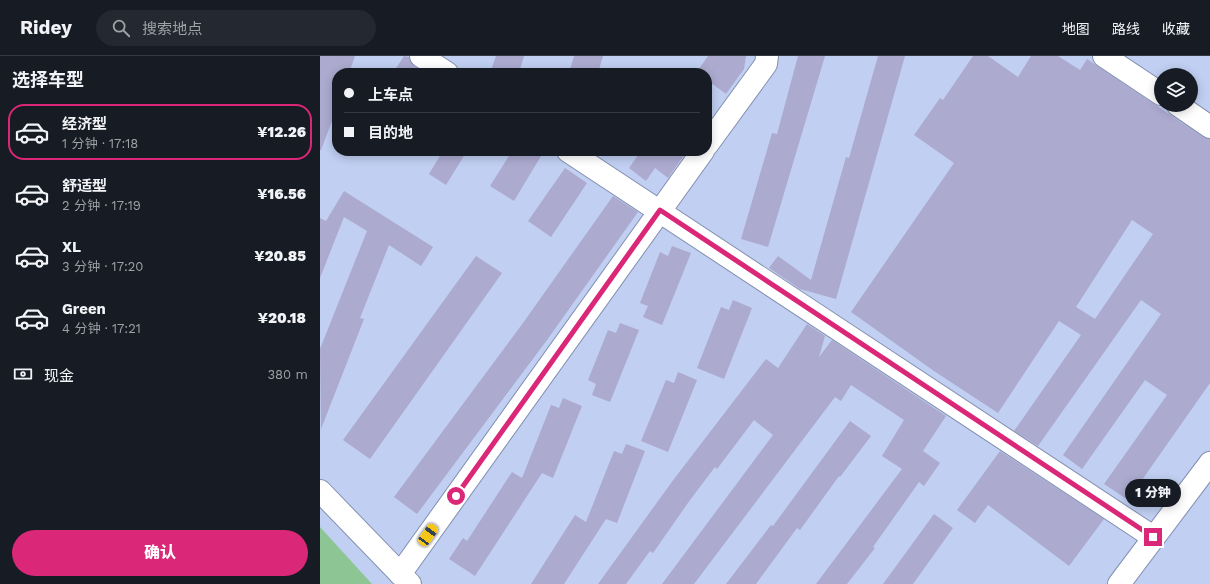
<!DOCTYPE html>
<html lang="zh">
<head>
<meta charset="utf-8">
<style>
  body { margin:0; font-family:"Work Sans","Noto Sans SC",sans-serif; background:#242831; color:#f1f3f6; height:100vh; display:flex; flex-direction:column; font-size:15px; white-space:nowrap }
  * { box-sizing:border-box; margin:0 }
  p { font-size:13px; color:#9ea1a6 }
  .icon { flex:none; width:22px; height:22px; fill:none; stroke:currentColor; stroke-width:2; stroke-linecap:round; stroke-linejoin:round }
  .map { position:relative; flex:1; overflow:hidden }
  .side { display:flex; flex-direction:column; background:#171b24; width:320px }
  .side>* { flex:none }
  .banner { position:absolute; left:12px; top:12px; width:380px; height:88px; border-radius:16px; box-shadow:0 2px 10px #0003; display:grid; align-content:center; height:88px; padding:0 12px; background:#171b24 }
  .fabs { position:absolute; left:834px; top:12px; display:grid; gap:8px }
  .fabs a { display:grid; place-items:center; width:44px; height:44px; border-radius:50%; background:#171b24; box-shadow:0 2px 10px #0003; font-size:20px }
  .end { position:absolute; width:18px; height:18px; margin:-9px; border:5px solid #db2777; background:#fff; box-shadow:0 0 0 2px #fff }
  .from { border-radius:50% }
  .bubble { position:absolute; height:28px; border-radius:14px; background:#171b24; box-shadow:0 2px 10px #0003; font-size:13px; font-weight:800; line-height:28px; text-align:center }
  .car { position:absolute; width:12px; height:24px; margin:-12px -6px; border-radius:5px; box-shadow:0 0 3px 1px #0007; background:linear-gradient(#f5c518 24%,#345 0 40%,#f5c518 0 76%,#345 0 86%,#f5c518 0) }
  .banner b { display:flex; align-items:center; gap:14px; height:38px; font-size:15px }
  .banner b+b { border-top:1px solid #363941 }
  .banner i { width:10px; height:10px; background:#f1f3f6 }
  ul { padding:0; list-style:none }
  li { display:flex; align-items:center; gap:12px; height:56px; margin:0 8px 6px; padding:0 4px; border:2px solid transparent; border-radius:16px }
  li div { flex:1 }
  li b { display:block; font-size:15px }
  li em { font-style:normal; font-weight:800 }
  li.selected { border-color:#db2777 }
  li>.icon { width:36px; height:36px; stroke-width:1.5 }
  h2 { padding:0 12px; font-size:18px; line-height:48px }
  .pay { display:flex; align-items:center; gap:10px; height:44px; padding:0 12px; font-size:15px }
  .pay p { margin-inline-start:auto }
  .cta { display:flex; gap:8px; margin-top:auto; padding:8px 12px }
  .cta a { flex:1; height:46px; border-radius:24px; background:#db2777; color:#fff; font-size:16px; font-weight:800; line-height:46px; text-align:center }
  header { display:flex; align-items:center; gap:24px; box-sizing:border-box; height:56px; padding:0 20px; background:#171b24; border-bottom:1px solid #363941 }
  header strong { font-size:19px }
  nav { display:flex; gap:22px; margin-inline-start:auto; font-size:14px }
  .search { width:280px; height:36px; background:#242831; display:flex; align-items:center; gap:10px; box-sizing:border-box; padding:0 14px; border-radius:22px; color:#9ea1a6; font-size:15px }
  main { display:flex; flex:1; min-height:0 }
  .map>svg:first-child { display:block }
  .water { fill:#8dc594 }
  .building { fill:#acaacf; fill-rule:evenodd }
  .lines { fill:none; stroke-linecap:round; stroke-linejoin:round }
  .minor-casing { stroke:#828fb0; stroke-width:24 }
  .minor { stroke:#fff; stroke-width:22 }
  .route { stroke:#db2777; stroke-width:5 }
</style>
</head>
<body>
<header>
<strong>Ridey</strong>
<div class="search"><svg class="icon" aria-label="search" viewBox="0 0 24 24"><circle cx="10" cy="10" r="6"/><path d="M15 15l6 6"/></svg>搜索地点</div>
<nav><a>地图</a><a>路线</a><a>收藏</a></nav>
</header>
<main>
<section class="side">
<h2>选择车型</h2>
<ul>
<li class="selected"><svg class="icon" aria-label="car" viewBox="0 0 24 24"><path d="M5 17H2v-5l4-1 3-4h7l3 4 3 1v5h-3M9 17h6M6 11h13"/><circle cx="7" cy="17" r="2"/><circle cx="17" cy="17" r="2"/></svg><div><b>经济型</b><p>1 分钟 · 17:18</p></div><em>¥12.26</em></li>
<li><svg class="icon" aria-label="car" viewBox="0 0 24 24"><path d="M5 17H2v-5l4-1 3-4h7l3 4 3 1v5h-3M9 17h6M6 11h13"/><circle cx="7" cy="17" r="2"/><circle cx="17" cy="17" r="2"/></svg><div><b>舒适型</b><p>2 分钟 · 17:19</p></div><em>¥16.56</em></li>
<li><svg class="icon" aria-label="car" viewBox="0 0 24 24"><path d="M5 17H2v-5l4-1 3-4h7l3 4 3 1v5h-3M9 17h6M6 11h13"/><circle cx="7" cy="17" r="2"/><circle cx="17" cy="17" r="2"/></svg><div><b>XL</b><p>3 分钟 · 17:20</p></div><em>¥20.85</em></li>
<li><svg class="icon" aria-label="car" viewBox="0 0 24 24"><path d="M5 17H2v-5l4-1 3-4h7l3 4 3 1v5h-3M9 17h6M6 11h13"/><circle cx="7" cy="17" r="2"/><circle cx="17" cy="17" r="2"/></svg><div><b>Green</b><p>4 分钟 · 17:21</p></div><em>¥20.18</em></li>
</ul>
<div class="pay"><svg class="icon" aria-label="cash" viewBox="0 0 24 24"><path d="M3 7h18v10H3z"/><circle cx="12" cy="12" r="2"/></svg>现金<p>380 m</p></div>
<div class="cta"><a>确认</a></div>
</section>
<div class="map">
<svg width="890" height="528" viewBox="0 0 890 528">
  <rect width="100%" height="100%" fill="#c0cff2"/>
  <path class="water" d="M0,471L52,528H0Z"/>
  <path class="building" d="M0,0H35L29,17H17V52L1,94H0Z
    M84,0L89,1L94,10L104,17H73Z
    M176,0H204L199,17H170Z
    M254,0H283L278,17H249Z
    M388,0H426L424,13L406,38L387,24V17H376Z
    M478,0H505L448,191L421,183L452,77L457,78Z
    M558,0H585L516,243L480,233L449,212L458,200L491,224L526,101L529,102Z
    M653,0H668L698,21L711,0H738L760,14L767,3L883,81L890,83V327L808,444L784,428L847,339L825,324L762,413L743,399L841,258L821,244L718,390L694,375L761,279L739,265L678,357L614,315L531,256L634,107L594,79L620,42L623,44ZM812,164L833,178L775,263L756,251Z
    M123,95H147L126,129L109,118Z
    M192,95H224L194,145L170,130Z
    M321,95H367L348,122L335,112L326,125L309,112Z
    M245,112L267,127L231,181L208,165Z
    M24,135L113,191L101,210L69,189L40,262L44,263L1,373L0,293L47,175L24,161L0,222V162L6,165Z
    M293,140L318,156L227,284L97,458L74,441L203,267Z
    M352,190L371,197L342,269L323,261L328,250L320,247L340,196L348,200Z
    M156,200L182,217L50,403L23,384Z
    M413,244L432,252L404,323L377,312L401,251L409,254Z
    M300,267L319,274L290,346L272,339L276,328L268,324L288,274L296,277Z
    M487,268L505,280L499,301L512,284L626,360L603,395L620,407L604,430L599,426L553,491L555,492L527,528H496L582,413L562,400L584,364L531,329L521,345L515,341L374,528H342L453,379L434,364L397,413L395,411L370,444L333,497L330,495L306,528H278L354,423L446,303L458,312Z
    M358,316L377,324L348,396L321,385L346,324L354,327Z
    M243,342L262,350L233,422L222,417L155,520L129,503L143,482L147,485L192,416L202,422L231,349L239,352Z
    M530,365L551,380L520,421L519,420L480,474L477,472L436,528H406L451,469L453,470Z
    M306,388L325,395L297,467L286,463L244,528H211L255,459L266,466L294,395L302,398Z
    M680,395L784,463L749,510L668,449L655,467L637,454Z
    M614,458L633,472L593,528H563Z"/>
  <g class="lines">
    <defs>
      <path id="minor" d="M101,0L127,17
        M784,0L841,38
        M858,49L890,71
        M387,89L446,8L447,0
        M248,95L833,481
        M0,435L90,528
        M80,518L383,95
        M799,528L890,407"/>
    </defs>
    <use href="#minor" class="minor-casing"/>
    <use href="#minor" class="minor"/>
  </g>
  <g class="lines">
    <path class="route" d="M136,440L340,154L833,481"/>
  </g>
</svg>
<div class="fabs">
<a><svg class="icon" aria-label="layers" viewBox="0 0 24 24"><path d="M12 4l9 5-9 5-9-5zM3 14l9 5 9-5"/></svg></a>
</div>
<i class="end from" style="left:136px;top:440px"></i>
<i class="end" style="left:833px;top:481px"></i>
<div class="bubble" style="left:805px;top:423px;width:56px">1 分钟</div>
<i class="car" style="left:108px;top:479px;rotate:36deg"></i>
<div class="banner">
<b><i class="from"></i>上车点</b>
<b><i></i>目的地</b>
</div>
</div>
</main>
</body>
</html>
